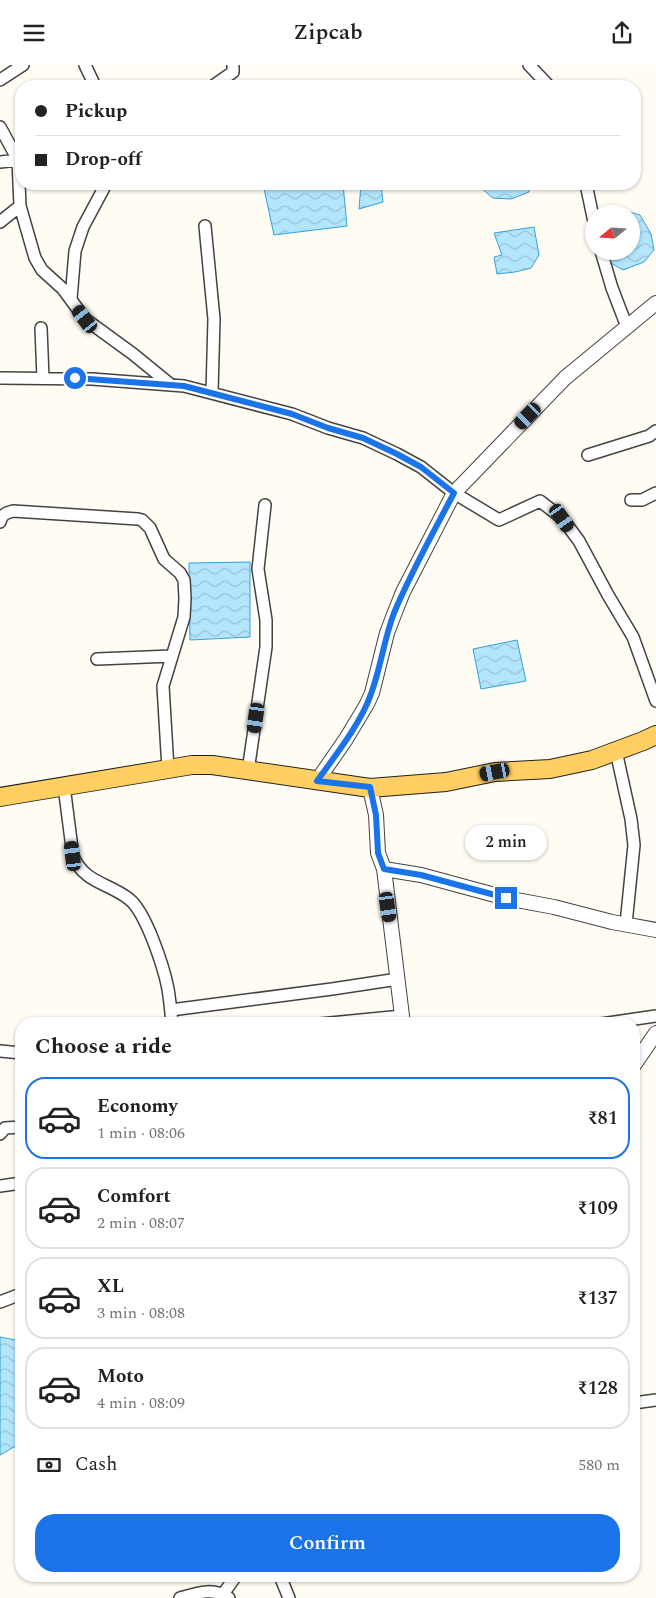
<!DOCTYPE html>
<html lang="en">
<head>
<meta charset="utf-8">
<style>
  body { margin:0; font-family:Spectral,serif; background:#f2f2f2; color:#222; height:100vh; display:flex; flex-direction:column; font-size:19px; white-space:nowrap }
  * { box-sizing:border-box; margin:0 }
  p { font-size:16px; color:#767676 }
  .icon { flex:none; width:28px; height:28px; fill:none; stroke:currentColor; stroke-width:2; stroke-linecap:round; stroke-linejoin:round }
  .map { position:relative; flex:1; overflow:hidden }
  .side { position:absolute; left:15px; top:952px; width:625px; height:565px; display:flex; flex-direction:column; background:#fff; border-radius:20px; box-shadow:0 1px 4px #0004 }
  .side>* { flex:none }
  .banner { position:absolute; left:15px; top:15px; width:626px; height:110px; border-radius:20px; box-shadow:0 1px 4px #0004; display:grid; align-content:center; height:110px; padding:0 20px; background:#fff }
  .needle { width:32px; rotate:252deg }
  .tools { position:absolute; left:585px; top:140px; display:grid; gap:10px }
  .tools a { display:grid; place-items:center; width:55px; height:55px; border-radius:50%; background:#fff; box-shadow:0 1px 4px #0004; font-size:25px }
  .end { position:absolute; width:22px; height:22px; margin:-11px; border:6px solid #1a73e8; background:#fff; box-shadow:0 0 0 2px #fff }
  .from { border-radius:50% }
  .bubble { position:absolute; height:35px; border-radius:18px; background:#fff; box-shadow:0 1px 4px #0004; font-size:16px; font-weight:600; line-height:35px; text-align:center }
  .car { position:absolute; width:15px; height:30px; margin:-15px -8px; border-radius:6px; box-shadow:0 0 4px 1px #0007; background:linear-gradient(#222 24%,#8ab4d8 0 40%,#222 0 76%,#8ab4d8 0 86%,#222 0) }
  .banner b { display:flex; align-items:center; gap:18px; height:48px; font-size:19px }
  .banner b+b { border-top:1px solid #e0e0e0 }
  .banner i { width:12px; height:12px; background:#222 }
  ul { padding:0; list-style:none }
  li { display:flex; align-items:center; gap:15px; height:82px; margin:0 10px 8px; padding:0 10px; border:2px solid #e0e0e0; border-radius:20px }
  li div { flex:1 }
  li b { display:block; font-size:19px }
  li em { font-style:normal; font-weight:600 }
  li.on { border-color:#1a73e8 }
  li>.icon { width:45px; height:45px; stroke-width:1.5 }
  h2 { padding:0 20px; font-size:22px; line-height:60px }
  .pay { display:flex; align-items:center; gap:12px; height:55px; padding:0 20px; font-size:19px }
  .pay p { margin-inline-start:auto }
  .cta { display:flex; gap:10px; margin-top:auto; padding:10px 20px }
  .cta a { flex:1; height:58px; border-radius:20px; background:#1a73e8; color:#fff; font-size:20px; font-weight:600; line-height:58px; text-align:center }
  header { display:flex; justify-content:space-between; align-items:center; height:65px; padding:0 20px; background:#fff; font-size:22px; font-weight:600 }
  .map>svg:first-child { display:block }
  .water { fill:url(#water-waves); stroke:#32a2da }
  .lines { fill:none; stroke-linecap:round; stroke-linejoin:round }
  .minor-casing { stroke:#434343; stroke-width:14 }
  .tertiary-casing { stroke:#434343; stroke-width:16 }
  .primary-casing { stroke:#212121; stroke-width:20 }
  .minor { stroke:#fff; stroke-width:11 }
  .tertiary { stroke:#fff; stroke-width:14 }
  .primary { stroke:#ffcf63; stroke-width:18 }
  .route { stroke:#1a73e8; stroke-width:6 }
</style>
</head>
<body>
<header><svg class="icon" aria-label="menu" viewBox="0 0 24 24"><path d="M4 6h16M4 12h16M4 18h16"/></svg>Zipcab<svg class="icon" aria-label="share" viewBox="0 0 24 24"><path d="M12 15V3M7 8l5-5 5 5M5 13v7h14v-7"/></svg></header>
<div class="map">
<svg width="656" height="1533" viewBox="0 0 656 1533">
  <defs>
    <pattern id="water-waves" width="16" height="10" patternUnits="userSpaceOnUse" patternTransform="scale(1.25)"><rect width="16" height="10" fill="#b3e5fc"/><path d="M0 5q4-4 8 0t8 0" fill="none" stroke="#99c3d7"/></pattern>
  </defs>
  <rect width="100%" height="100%" fill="#fffcf3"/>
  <path class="water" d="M263,119H343L347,161L274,170Z
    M361,119H381L383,137L359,144Z
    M481,119H529V127L511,134L493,133L480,122Z
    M623,145L640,150L651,169L654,185L644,197L623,205L611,198L606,186H631V149H608Z
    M534,162L539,190L531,203L515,207L497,209L494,192L502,190L494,168Z
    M250,497V572L190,575L189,498Z
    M517,575L526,616L481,624L473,584Z
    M0,1272L21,1276V1378L0,1390Z"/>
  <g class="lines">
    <defs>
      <path id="minor" d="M85,0L95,21
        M529,0L549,21
        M0,15L23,0
        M213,21L233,7V0
        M0,62L18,95L20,141L35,193L42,205L63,224L85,254L133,289L171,320
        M0,97L18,95
        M586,119L594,157
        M0,157L20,141
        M205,161L214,254L212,327
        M601,186L612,223L627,262
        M71,234L75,186L83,162L106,119
        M41,263L43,313
        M0,313L92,314L184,321L292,349L328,363L363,373L397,389L421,402L454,428L499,455L540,436L562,453L579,476L608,530L633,572L656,636
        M588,390L649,371L656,366
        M631,435H642L656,428
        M0,457C2,449 6,448 13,446L138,454L142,455L150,463L164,494L180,508L184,515L185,533L184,552L163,621L168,704
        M97,594L172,591
        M616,686L631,754L634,780L626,859
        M248,706L266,582V555L258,504L265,440
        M64,721L73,791C84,818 109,818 129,834C146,847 164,903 168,924C170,936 171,947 172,959
        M171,945L332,924L398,914
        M320,959L402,951
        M601,959L656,951
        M0,986L21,988
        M0,1069L5,1063L21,1062
        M0,1121L21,1118
        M0,1237L21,1229
        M634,1338L656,1335
        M280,1511L289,1533
        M223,1529L236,1511
        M180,1533C197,1528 213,1522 229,1533"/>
      <path id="tertiary" d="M317,716L346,674L367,639L372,628L387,568L395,547L403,527L454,428L565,313L656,238
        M370,723L376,750L378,788L384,804L421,810L506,833L554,842L612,857L656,865
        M384,804L403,959
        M634,1000L656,968"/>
      <path id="primary" d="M0,732L192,700H212L370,723L446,717L495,707L550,704L592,695L643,676L656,670"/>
    </defs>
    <use href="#minor" class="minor-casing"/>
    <use href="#tertiary" class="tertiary-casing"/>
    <use href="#primary" class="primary-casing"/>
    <use href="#minor" class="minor"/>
    <use href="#tertiary" class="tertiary"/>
    <use href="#primary" class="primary"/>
  </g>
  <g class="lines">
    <path class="route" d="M75,313L184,321L292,349L328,363L363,373L397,389L421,402L454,428C433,468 411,507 394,548C384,574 381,602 371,629C361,658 335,691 317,716L370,722L376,750L378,788L384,804L421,810L506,833"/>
  </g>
</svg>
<div class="tools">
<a><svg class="needle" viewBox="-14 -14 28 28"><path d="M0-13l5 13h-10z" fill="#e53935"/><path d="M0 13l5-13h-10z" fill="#767676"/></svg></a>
</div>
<i class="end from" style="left:75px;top:313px"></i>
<i class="end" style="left:506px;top:833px"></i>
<div class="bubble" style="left:465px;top:760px;width:82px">2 min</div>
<i class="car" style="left:85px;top:254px;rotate:323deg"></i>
<i class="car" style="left:528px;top:351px;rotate:224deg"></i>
<i class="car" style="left:562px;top:453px;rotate:145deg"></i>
<i class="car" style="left:256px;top:653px;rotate:188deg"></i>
<i class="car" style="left:495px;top:707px;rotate:259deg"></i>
<i class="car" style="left:73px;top:791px;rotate:353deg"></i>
<i class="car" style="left:388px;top:842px;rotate:172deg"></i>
<div class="banner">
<b><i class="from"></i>Pickup</b>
<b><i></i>Drop-off</b>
</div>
<section class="side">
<h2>Choose a ride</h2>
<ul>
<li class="on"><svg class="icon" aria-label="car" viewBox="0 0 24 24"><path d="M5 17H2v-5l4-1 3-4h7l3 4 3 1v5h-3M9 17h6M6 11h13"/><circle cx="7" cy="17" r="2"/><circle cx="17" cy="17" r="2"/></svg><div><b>Economy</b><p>1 min · 08:06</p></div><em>₹81</em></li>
<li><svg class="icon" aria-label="car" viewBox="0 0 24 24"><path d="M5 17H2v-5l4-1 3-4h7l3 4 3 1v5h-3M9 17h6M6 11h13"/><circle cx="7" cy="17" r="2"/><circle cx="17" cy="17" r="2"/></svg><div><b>Comfort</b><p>2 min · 08:07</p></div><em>₹109</em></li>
<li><svg class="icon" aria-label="car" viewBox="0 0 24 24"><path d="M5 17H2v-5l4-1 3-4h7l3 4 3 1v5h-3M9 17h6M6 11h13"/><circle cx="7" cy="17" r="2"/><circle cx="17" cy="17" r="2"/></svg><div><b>XL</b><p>3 min · 08:08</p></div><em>₹137</em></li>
<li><svg class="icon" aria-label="car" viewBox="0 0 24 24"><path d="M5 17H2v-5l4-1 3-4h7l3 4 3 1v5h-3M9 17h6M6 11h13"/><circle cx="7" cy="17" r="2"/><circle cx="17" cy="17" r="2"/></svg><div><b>Moto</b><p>4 min · 08:09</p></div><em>₹128</em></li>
</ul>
<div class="pay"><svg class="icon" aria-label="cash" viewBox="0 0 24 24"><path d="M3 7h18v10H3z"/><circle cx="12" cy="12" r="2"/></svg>Cash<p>580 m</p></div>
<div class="cta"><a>Confirm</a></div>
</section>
</div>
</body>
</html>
